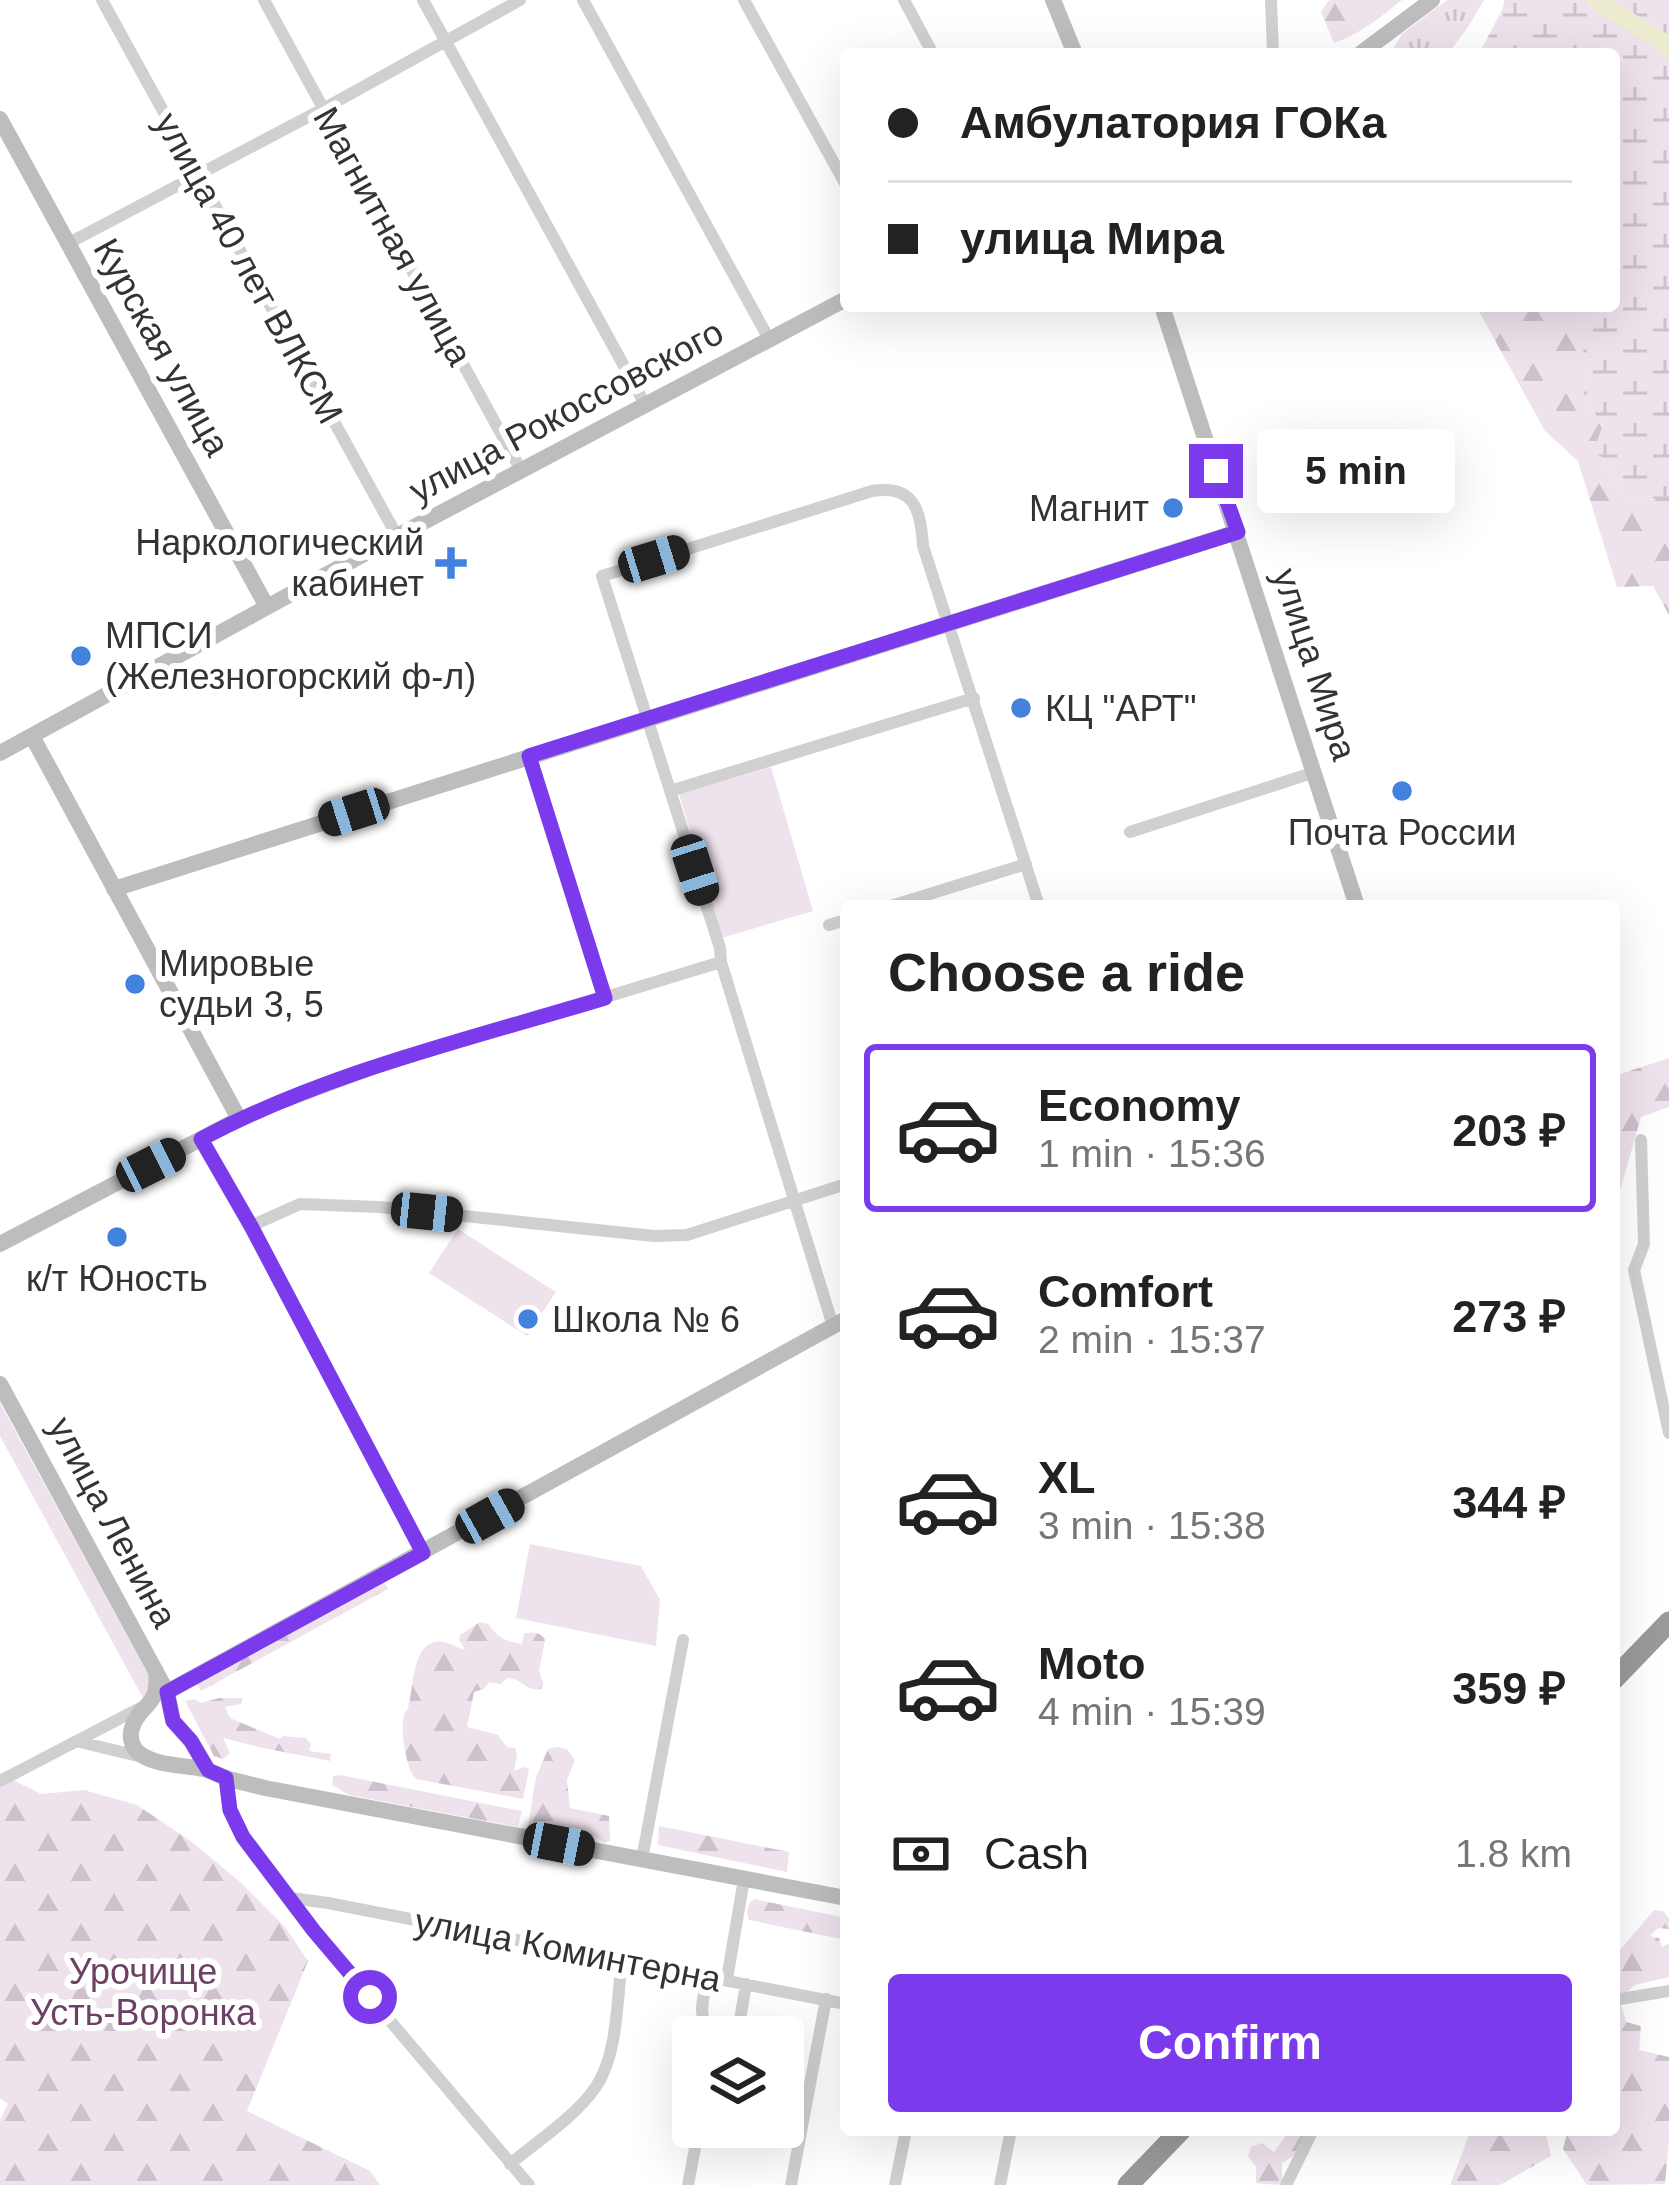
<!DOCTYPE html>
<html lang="en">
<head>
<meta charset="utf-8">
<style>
  body { margin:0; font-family:Arial,sans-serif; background:#f2f2f2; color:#222; height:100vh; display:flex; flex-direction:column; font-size:45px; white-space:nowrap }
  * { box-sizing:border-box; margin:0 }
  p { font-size:39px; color:#767676 }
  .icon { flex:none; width:66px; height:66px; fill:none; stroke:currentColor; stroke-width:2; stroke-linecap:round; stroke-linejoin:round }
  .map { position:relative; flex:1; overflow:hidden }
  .panel { position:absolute; left:840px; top:900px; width:780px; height:1236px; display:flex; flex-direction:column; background:#fff; border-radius:12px; box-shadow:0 12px 48px #0002 }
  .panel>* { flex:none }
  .guide { position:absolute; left:840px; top:48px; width:780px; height:264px; border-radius:12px; box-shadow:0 12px 48px #0002; display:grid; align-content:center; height:264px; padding:0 48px; background:#fff }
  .buttons { position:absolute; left:672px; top:2016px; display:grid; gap:24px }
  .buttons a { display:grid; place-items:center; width:132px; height:132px; border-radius:12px; background:#fff; box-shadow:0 12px 48px #0002; font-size:60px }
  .end { position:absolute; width:54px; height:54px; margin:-27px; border:15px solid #7c3aed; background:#fff; box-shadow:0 0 0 6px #fff }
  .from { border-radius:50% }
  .bubble { position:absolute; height:84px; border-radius:12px; background:#fff; box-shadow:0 12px 48px #0002; font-size:39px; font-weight:700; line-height:84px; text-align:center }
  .car { position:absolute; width:36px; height:72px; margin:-36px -18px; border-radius:15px; box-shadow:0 0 9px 3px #0007; background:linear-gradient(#222 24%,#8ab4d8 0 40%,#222 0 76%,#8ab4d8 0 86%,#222 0) }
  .guide b { display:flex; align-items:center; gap:42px; height:114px; font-size:45px }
  .guide b+b { border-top:3px solid #e0e0e0 }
  .guide i { width:30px; height:30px; background:#222 }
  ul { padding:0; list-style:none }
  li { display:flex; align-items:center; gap:36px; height:168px; margin:0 24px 18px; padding:0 24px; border:6px solid transparent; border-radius:12px }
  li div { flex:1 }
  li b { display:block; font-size:45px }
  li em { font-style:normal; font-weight:700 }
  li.on { border-color:#7c3aed }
  li>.icon { width:108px; height:108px; stroke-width:1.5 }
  h2 { padding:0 48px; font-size:54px; line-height:144px }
  .pay { display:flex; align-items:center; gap:30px; height:132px; padding:0 48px; font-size:45px }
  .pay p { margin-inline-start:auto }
  .button { display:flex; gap:24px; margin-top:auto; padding:24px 48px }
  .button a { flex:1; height:138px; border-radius:12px; background:#7c3aed; color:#fff; font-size:48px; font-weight:700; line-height:138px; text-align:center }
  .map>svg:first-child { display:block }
  .grass { fill:url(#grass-tufts) }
  .forest { fill:url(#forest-firs) }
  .wetland { fill:url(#wetland-marsh) }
  .park { fill:#eee2ed }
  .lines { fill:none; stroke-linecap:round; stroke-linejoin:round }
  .river { stroke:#ebecd0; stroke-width:18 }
  .street { stroke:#d0d0d0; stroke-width:12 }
  .secondary { stroke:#bdbdbd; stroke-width:16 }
  .highway { stroke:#9a9a9a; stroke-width:21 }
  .route { stroke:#7c3aed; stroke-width:15 }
  .poi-dot { fill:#4282dd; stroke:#fff; stroke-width:4.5 }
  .labels { text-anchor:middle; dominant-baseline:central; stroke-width:12; stroke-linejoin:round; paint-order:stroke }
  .street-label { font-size:36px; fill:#333; stroke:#fff }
  .poi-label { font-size:36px; fill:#333; stroke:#fff; text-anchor:start }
  .park-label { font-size:36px; fill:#6d4165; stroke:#fff }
</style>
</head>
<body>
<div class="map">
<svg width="1669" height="2185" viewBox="0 0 1669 2185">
  <defs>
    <pattern id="grass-tufts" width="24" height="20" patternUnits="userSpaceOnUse" patternTransform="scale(3)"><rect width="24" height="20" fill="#eee2ed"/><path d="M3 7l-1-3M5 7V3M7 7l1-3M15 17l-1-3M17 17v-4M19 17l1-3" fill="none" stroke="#cdc2cc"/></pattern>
    <pattern id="forest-firs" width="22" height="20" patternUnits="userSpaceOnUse" patternTransform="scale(3)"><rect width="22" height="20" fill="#eee2ed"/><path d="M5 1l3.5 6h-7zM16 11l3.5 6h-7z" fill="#cdc2cc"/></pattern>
    <pattern id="wetland-marsh" width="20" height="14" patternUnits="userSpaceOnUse" patternTransform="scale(3)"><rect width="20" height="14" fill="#eee2ed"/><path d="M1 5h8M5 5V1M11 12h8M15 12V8" fill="none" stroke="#cdc2cc"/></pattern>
  </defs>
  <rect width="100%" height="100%" fill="#fff"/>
  <path class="grass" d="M1447,0H1484L1468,27L1448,54H1387L1392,51L1402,34Z"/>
  <path class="forest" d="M1329,0H1402C1381,17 1360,34 1334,43L1321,12Z
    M1476,306H1575L1579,345L1592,363L1583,396L1603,425L1594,452L1603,458L1628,504L1669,496V615L1653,586L1617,587L1578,461L1545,431Z
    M1669,1058V1107L1641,1117L1620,1191L1614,1198V1076Z
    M383,1580L388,1589L201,1691L196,1683Z
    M480,1622L488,1624C498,1638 505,1641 522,1644L524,1633C533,1632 541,1632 545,1640L539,1671L543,1683L541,1689C525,1692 522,1677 507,1678L501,1684L489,1682L484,1689L474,1692L467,1727L498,1735L507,1747L515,1748L517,1754L514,1771L523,1767L529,1769L523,1799L416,1779C406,1769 400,1730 404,1716C404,1713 407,1711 408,1708C413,1691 412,1655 429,1644C441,1637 453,1646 465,1650L459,1640L460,1635Z
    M219,1698H243L241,1704L225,1707L230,1718L280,1739L283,1736L306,1738L311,1744L309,1751L331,1754L330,1761L263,1748L223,1738L230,1753L223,1759L214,1756L185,1701L194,1699L201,1703Z
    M557,1747L567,1749L575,1760L567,1780L570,1808L609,1816L610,1841L604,1843L598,1838L559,1829L547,1834L528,1827L536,1777L548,1749Z
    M340,1775L522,1811L518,1827L349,1795L332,1785L333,1776Z
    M11,1779L41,1794L84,1790L137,1805L192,1842L239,1881L285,1927L308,1961L247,2111L370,2171L380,2185H0V2120L8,2104L0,2098V1785Z
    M659,1826L789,1852L787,1872L658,1845Z
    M754,1899L846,1918V1940L749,1920C746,1911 747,1905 754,1899Z
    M1654,1910L1663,1911L1669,1918V1929L1658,1928L1650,1936L1659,1938L1662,1947L1669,1943V1977L1635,1985L1627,1992L1614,1994V1957Z
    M1621,2004L1626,2022L1641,2026L1639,2050L1669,2057V2141L1665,2184L1587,2185L1563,2149L1568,2130H1614V2005Z
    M1290,2130H1308L1293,2156L1282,2163V2181L1278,2185L1256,2183V2167L1248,2156L1251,2147L1262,2143L1274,2152Z
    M1471,2130H1545L1551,2156L1500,2185H1450Z"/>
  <path class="wetland" d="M1504,0H1669V496L1628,504L1603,458L1593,452L1603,425L1583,396L1592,363L1579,345L1575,306H1614V54H1479L1503,8Z"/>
  <path class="park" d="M771,767L813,911L721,938L679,794Z
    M458,1229L556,1292L527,1336L429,1273Z
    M0,1403L148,1674L152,1684L144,1700L0,1436Z
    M530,1544L641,1566L660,1600L656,1646L516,1618Z"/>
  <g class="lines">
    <path class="river" d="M1595,0L1665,43L1669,50"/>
    <path class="street" d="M102,0L397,536
      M264,0L522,472
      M423,0L646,406
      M583,0L770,341
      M744,0L846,185
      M904,0L933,54
      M1271,0L1273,54
      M67,244L323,109L520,0
      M529,756L606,997
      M670,791L974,698
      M1130,832L1315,772
      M891,906L1026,864
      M829,925L846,920
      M239,1119L386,1064L721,962
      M201,1139L251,1226L423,1553
      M1641,1140L1644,1244L1634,1270L1669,1433
      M251,1226L300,1204L379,1207L654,1236L687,1235L846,1184
      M833,1326L721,962L720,948L602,576L872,491C914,484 921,510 923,546L1039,906
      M80,1742L142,1757
      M225,1778L229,1810L243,1837L314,1931L529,2185
      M0,1781L140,1708
      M642,1859L683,1640
      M291,1898L328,1903L846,2004
      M708,1976C703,2000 691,2032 728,2032L740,2020L746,1984
      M727,1979L744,1879
      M1614,2000L1669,1991
      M510,2164C536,2142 576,2116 595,2088C618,2056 617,1998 622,1959
      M688,2185L699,2127
      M791,2185L826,1999
      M895,2185L906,2130
      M1000,2185L1011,2130
      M1286,2185L1313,2130"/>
    <path class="secondary" d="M1053,0L1075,54
      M1360,54L1432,0
      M0,119L267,607
      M1162,306L1357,906
      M0,753L397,536L846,299
      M114,889L1237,532
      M0,1244L239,1119L32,736
      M0,1384L167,1692L173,1721L191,1741L208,1770
      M156,1671C160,1709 140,1702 132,1728C129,1737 132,1748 139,1753C155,1766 184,1765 203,1769C212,1771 220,1776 229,1779C241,1782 253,1785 265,1788L846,1898
      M167,1692L846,1319"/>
    <path class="highway" d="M1614,1679L1669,1622
      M1128,2185L1181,2130"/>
  </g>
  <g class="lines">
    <path class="route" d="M370,1997L314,1931L243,1837L230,1810L226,1778L208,1770L191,1741L173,1721L167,1692L423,1553L251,1226L201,1139C327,1072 470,1039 605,998L529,756L1238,532L1216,471"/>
  </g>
  <g class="poi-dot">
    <circle cx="1173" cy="508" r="12"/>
    <path d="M445 545h12v12h12v12h-12v12h-12v-12h-12v-12h12z"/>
    <circle cx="81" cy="656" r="12"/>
    <circle cx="1021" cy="708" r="12"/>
    <circle cx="1402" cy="791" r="12"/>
    <circle cx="135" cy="984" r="12"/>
    <circle cx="117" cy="1237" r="12"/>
    <circle cx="528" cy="1319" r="12"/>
  </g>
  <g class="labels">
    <g class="street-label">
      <text transform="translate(393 236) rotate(61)">Магнитная улица</text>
      <text transform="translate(249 268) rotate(61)">улица 40 лет ВЛКСМ</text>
      <text transform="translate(162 347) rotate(61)">Курская улица</text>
      <text transform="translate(566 411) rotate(-28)">улица Рокоссовского</text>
      <text transform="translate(1315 664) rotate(72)">улица Мира</text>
      <text transform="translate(113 1522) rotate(62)">улица Ленина</text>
      <text transform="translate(568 1950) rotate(11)">улица Коминтерна</text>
    </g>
    <g class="poi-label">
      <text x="1149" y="508" text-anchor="end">Магнит</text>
      <text x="424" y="542" text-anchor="end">Наркологический<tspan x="424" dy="41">кабинет</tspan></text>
      <text x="105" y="635">МПСИ<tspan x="105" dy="41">(Железногорский ф-л)</tspan></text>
      <text x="1045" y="708">КЦ "АРТ"</text>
      <text x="1402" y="832" text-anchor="middle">Почта России</text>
      <text x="159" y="963">Мировые<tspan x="159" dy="41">судьи 3, 5</tspan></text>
      <text x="117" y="1278" text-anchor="middle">к/т Юность</text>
      <text x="552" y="1319">Школа № 6</text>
    </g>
    <g class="park-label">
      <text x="143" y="1971">Урочище<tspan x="143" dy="41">Усть-Воронка</tspan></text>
    </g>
  </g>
</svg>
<div class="buttons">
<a><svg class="icon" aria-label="layers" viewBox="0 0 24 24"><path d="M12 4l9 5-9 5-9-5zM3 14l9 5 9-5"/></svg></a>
</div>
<i class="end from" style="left:370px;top:1997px"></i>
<i class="end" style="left:1216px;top:471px"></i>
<div class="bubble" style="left:1257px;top:429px;width:198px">5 min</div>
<i class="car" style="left:654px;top:559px;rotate:73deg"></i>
<i class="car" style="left:354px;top:812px;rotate:252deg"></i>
<i class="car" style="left:695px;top:870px;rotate:162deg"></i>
<i class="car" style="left:151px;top:1165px;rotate:63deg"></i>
<i class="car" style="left:427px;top:1212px;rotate:96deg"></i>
<i class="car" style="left:490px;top:1516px;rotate:61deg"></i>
<i class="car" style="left:559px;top:1844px;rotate:101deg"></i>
<div class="guide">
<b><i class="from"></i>Амбулатория ГОКа</b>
<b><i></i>улица Мира</b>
</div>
<section class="panel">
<h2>Choose a ride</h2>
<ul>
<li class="on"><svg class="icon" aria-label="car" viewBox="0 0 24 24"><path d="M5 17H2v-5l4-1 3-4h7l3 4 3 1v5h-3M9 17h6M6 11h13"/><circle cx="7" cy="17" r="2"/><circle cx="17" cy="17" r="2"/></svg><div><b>Economy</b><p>1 min · 15:36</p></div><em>203 ₽</em></li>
<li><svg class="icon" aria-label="car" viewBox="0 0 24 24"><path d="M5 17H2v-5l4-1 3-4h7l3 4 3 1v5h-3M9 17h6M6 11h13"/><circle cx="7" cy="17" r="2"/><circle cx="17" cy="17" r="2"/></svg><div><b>Comfort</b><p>2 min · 15:37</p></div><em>273 ₽</em></li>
<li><svg class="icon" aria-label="car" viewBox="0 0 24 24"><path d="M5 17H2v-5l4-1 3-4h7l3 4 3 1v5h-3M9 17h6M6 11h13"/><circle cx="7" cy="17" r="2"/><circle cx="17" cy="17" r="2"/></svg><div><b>XL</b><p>3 min · 15:38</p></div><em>344 ₽</em></li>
<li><svg class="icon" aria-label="car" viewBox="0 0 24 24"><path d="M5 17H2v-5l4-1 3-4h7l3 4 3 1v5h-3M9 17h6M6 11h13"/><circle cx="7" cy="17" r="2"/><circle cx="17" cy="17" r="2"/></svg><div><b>Moto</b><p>4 min · 15:39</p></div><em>359 ₽</em></li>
</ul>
<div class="pay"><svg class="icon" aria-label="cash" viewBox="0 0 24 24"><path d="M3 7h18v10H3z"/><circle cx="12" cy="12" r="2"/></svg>Cash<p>1.8 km</p></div>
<div class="button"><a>Confirm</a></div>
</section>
</div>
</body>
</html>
